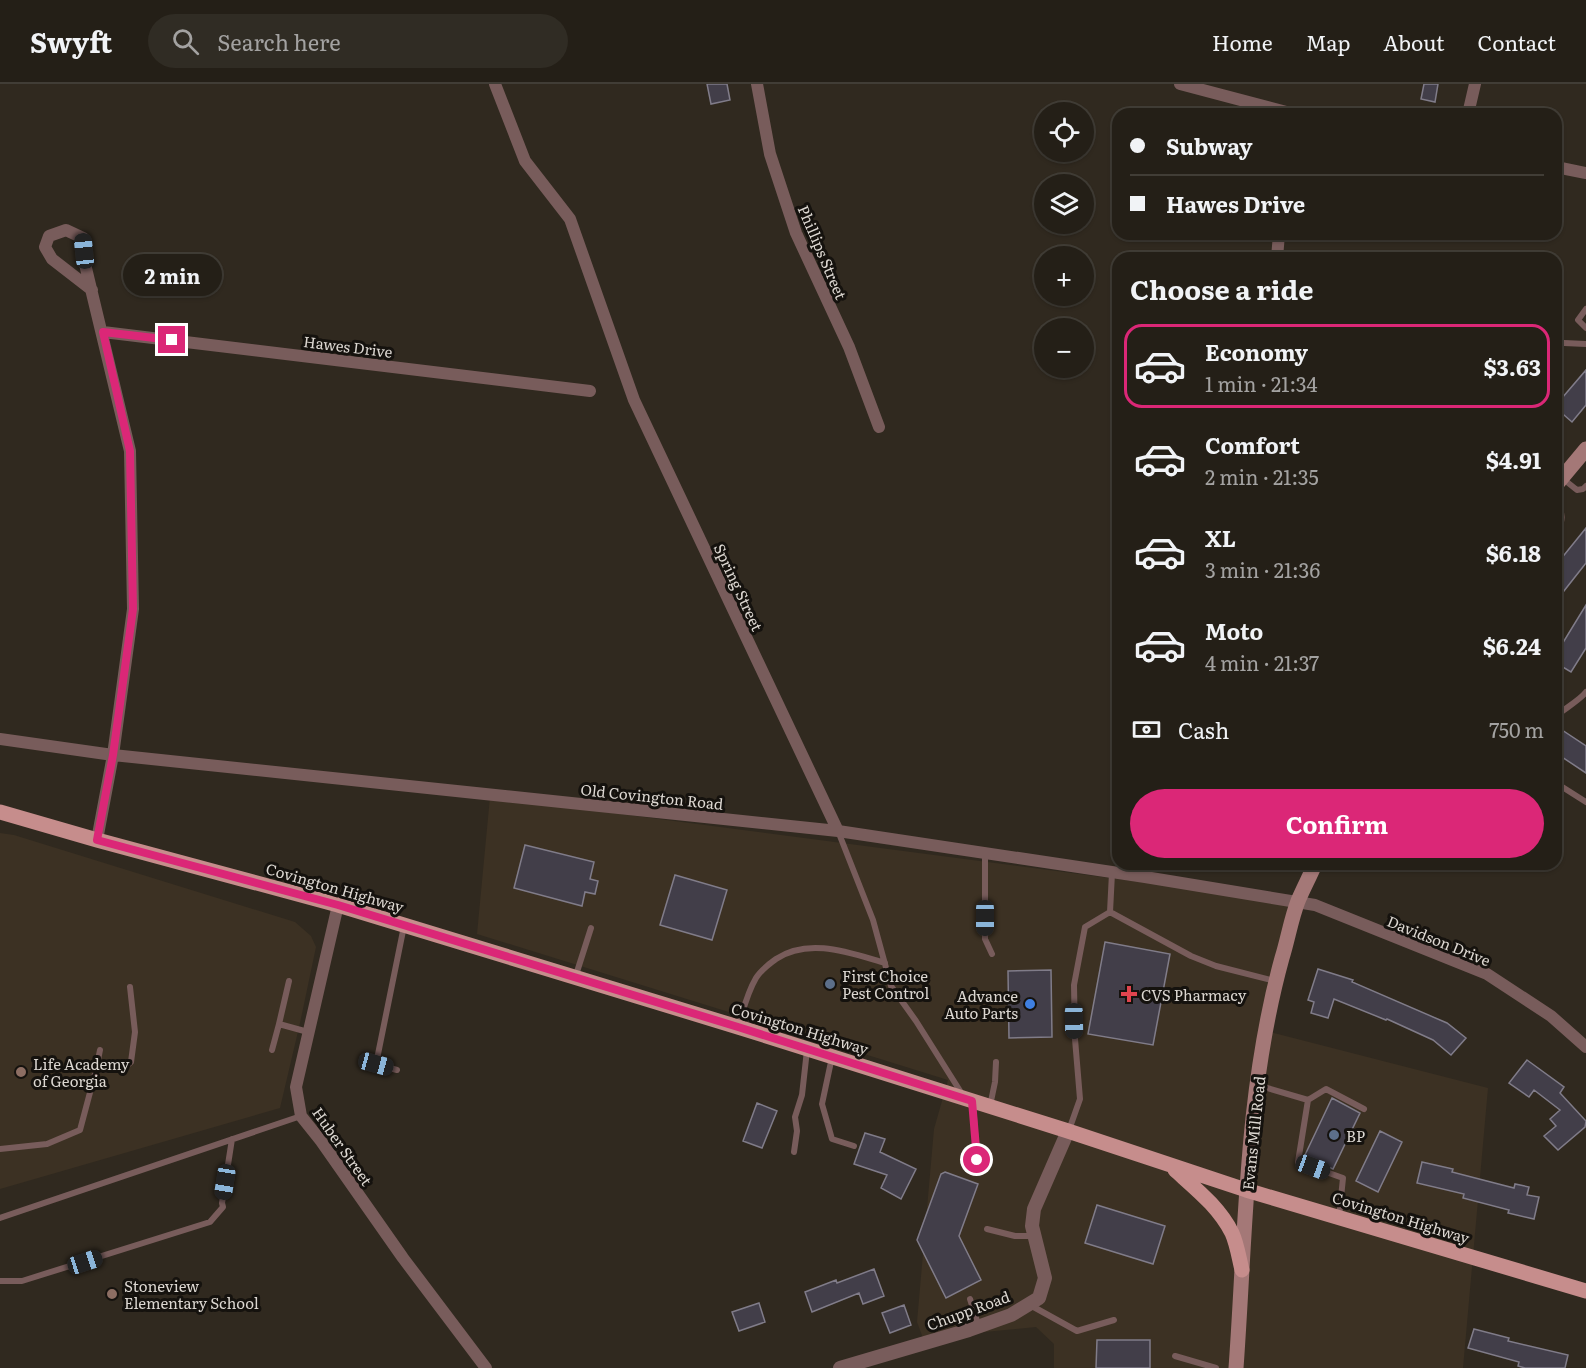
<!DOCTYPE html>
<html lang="en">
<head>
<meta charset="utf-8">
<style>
  body { margin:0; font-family:Literata,serif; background:#302c24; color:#f1f3f6; height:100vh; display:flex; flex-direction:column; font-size:22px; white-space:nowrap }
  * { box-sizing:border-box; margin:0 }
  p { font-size:20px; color:#a3a2a1 }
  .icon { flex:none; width:33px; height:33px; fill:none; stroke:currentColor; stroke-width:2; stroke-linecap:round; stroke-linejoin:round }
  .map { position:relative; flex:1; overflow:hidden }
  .sheet { position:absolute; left:1112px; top:168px; width:450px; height:618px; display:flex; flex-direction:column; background:#241f17; border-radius:18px; box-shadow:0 2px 4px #0004,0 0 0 2px #413d36 }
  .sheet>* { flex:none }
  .top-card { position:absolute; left:1112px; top:24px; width:450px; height:132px; border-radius:18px; box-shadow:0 2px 4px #0004,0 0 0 2px #413d36; display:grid; align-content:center; height:132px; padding:0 18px; background:#241f17 }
  .buttons { position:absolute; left:1034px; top:18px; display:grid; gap:12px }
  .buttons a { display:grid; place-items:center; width:60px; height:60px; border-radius:50%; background:#241f17; box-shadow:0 2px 4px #0004,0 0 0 2px #413d36; font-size:30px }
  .end { position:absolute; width:27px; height:27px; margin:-14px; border:8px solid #db2777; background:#fff; box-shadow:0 0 0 3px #fff }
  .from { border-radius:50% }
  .bubble { position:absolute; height:42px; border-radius:21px; background:#241f17; box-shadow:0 2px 4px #0004,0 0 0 2px #413d36; font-size:20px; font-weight:700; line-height:42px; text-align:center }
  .car { position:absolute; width:18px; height:36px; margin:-18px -9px; border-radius:8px; box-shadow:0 0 4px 2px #0007; background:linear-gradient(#222 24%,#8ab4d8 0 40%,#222 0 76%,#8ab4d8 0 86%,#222 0) }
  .top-card b { display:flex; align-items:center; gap:21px; height:57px; font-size:22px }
  .top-card b+b { border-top:2px solid #413d36 }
  .top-card i { width:15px; height:15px; background:#f1f3f6 }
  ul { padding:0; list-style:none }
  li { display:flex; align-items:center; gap:18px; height:84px; margin:0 12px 9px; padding:0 6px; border:3px solid transparent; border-radius:18px }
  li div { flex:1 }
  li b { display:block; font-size:22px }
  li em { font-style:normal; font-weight:700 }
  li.active { border-color:#db2777 }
  li>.icon { width:54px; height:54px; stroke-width:1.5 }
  h2 { padding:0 18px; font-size:27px; line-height:72px }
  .pay { display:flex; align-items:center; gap:15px; height:66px; padding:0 18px; font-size:22px }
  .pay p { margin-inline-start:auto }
  .button { display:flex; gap:12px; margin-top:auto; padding:12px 18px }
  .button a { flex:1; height:69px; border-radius:36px; background:#db2777; color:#fff; font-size:24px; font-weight:700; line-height:69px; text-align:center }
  header { display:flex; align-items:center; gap:36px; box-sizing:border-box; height:84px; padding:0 30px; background:#241f17; border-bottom:2px solid #413d36 }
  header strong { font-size:28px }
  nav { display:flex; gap:33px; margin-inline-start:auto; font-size:21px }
  .search { width:420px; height:54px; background:#302c24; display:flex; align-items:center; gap:15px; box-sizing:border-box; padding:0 21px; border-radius:33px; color:#a3a2a1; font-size:22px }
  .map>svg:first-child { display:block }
  .built { fill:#3c3123 }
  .building { fill:#423e49; stroke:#807c89; stroke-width:1.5 }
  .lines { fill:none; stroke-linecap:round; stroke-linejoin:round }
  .service { stroke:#785c5b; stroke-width:6 }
  .minor { stroke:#785c5b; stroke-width:12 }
  .tertiary { stroke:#785c5b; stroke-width:14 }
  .secondary { stroke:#a47877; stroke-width:15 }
  .primary { stroke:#c68d8c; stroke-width:15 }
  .route { stroke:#db2777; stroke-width:8 }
  .service-dot { fill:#5c6f8a; stroke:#15120e; stroke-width:2 }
  .health-dot { fill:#e0444e; stroke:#15120e; stroke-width:2 }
  .shop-dot { fill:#3f7fe0; stroke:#15120e; stroke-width:2 }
  .education-dot { fill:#8d6e63; stroke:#15120e; stroke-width:2 }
  .labels { text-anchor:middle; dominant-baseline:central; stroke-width:6; stroke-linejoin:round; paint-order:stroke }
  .street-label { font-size:15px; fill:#dcd7d1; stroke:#15120e }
  .poi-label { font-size:15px; fill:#dcd7d1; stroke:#15120e; text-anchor:start }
</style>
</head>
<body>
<header>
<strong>Swyft</strong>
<div class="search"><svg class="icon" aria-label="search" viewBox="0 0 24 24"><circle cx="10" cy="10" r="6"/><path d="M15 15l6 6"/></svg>Search here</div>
<nav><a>Home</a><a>Map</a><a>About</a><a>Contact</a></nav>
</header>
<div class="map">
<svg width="1586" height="1284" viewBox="0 0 1586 1284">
  <rect width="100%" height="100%" fill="#30291f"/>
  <path class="built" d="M490,713L1293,818L1266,947L1488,1004L1463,1284H1054V1260L1036,1243L923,1254L917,1238L934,1045L948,996L477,850Z
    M0,749L14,751L295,838L311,852L316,863L300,939L280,1024L0,1105Z"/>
  <path class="building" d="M707,0H727L730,16L711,20Z
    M1424,0H1438L1435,18L1421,15Z
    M1586,286V321L1572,338L1556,324V321Z
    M1586,444V479L1556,517V481Z
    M1586,521V564L1571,588L1556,579V570Z
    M1556,642L1586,662V689L1556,669Z
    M525,761L594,778L590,795L598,797L595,810L585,808L582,822L514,804Z
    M675,791L727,806L712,856L660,841Z
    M1105,858L1170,870L1153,961L1088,950Z
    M1318,885L1353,896L1352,898L1447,939L1466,954L1451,971L1433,956L1387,935L1386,936L1334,915L1328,934L1311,929L1314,918L1308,916Z
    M1051,886L1052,953L1009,954L1008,887Z
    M1527,976L1564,1003L1560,1009L1586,1037L1585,1043L1558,1066L1544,1052L1556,1042L1550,1035L1560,1026L1534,1006L1529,1013L1509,999Z
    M1332,1014L1360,1029L1333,1085L1304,1073Z
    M757,1019L777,1027L762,1064L743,1057Z
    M1380,1047L1402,1058L1378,1108L1356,1097Z
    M865,1049L885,1055L880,1068L916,1085L901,1115L881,1104L887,1091L854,1080Z
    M1422,1078L1453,1085L1452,1088L1514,1104L1515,1100L1529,1103L1527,1111L1539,1113L1534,1135L1508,1129L1509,1126L1463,1114L1464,1110L1417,1099Z
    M945,1088L978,1100L959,1152L981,1196L946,1214L917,1156L941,1090Z
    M1097,1121L1165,1142L1153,1180L1085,1159Z
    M874,1185L884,1212L863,1220L859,1209L812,1228L805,1208L836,1196L837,1199Z
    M759,1219L765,1238L739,1247L732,1228Z
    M904,1221L911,1241L890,1249L882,1229Z
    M1474,1245L1509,1254L1508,1257L1568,1271L1565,1284H1525L1518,1282L1519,1278L1468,1264Z
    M1097,1256H1150V1284H1096Z"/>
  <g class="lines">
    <path class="service" d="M1586,225L1578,236L1586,244
      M1564,259L1586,260
      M1562,394L1577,406L1583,405L1586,402
      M1556,419C1563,429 1564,437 1556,448
      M1556,632C1564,625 1580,616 1586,608
      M1117,679H1118
      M1556,699L1586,718
      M838,747L873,836L891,902L916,937L962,1010
      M985,769V855L992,870
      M1140,780L1145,793
      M1110,828L1191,872L1216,882L1275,897
      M575,894L591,844
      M279,940L289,897
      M738,943C743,927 747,909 756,894C761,886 769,880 776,875C809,853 850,869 885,879
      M272,966L279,940L308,948
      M832,973L822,1020L832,1055L854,1062
      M96,986L123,985L131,978L135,948L130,903
      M397,986L376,980L404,842
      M1257,1001L1308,1016L1298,1078L1343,1094L1339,1133
      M1308,1016L1326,1005L1364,1025
      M973,1018L977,1076
      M990,1022L995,998L996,978
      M1069,1046L1080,1015L1075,955L1074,901L1085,843L1110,828L1112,789
      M0,1065L47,1060L80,1046L96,986L100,966
      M794,1068L797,1047L795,1033L802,1011L807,966
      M0,1134L301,1032
      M987,1145L1015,1152H1034
      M0,1197H22L210,1138L223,1123L222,1119L232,1055
      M970,1215L979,1243
      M1030,1221L1077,1247L1114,1236
      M1175,1272L1216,1284"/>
    <path class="minor" d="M495,0L525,77L570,135L634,316L838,747
      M757,0L770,70L796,149L849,263L879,343
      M1180,0L1294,30
      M1468,30L1475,0
      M1556,83L1586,89
      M1277,174L1279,150
      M92,206L52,175L45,163L49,152L66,146L83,154L85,180L130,367L133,525L113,671L97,756
      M103,248L590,307
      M0,655L113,671L838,747L1145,793L1315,821L1487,890L1551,932L1586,963
      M338,821L296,1003L301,1032L321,1057L403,1174L486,1284"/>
    <path class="tertiary" d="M840,1284L969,1246L1011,1231L1039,1214L1045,1194L1032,1142L1034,1125L1068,1047"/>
    <path class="secondary" d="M1556,401L1586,365
      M1236,1284C1246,1147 1245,1008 1282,874C1288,855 1291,835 1298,817C1303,805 1310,792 1315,780"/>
    <path class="primary" d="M0,728L97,756L338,821L738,943L1068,1047L1246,1106L1586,1207
      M1175,1086C1196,1105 1219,1123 1232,1149C1237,1160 1239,1174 1242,1186"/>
  </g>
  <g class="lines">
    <path class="route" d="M172,256L103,248L130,367L133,525L113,671L97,756L338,821L738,943L972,1017L977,1076"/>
  </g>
  <g class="service-dot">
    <circle cx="830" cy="900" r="6"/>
    <circle cx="1334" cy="1051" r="6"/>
  </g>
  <path class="health-dot" d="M1126 901h6v6h6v6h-6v6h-6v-6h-6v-6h6z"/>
  <circle class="shop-dot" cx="1030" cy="920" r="6"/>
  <g class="education-dot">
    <circle cx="21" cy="988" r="6"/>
    <circle cx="112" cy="1210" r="6"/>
  </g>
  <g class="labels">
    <g class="street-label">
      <text transform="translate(823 168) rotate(67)">Phillips Street</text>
      <text transform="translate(348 262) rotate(7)">Hawes Drive</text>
      <text transform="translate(739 503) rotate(65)">Spring Street</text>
      <text transform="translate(652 712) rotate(6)">Old Covington Road</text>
      <text transform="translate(335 803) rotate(16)">Covington Highway</text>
      <text transform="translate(1439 856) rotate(22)">Davidson Drive</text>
      <text transform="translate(800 944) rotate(17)">Covington Highway</text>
      <text transform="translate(1253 1049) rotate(-84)">Evans Mill Road</text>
      <text transform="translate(343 1062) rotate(55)">Huber Street</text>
      <text transform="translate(1401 1133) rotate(17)">Covington Highway</text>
      <text transform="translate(968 1226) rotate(-20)">Chupp Road</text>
    </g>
    <g class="poi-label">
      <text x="842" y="891">First Choice<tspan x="842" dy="17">Pest Control</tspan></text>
      <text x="1141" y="910">CVS Pharmacy</text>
      <text x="1018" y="911" text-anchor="end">Advance<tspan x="1018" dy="17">Auto Parts</tspan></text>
      <text x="33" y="979">Life Academy<tspan x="33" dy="17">of Georgia</tspan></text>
      <text x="1346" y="1051">BP</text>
      <text x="124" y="1201">Stoneview<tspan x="124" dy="17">Elementary School</tspan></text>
    </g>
  </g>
</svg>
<div class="buttons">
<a><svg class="icon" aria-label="locate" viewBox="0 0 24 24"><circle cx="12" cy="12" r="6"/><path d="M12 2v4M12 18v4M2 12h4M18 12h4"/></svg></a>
<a><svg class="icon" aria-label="layers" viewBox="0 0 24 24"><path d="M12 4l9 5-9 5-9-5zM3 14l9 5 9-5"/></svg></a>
<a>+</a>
<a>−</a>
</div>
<i class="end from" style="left:977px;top:1076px"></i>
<i class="end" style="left:172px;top:256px"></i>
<div class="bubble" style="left:123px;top:170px;width:99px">2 min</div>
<i class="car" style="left:84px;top:167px;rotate:354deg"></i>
<i class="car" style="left:985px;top:834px;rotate:180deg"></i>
<i class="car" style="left:1074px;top:937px;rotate:179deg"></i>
<i class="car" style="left:376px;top:980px;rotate:105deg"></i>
<i class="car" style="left:1313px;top:1083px;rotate:110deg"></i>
<i class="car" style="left:225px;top:1098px;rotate:189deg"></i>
<i class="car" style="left:85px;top:1178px;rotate:72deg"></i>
<div class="top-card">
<b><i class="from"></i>Subway</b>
<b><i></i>Hawes Drive</b>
</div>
<section class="sheet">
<h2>Choose a ride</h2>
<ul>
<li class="active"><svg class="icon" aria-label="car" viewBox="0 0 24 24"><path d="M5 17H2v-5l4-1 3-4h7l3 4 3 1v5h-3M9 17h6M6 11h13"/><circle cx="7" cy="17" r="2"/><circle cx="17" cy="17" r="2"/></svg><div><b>Economy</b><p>1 min · 21:34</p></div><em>$3.63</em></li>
<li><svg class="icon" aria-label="car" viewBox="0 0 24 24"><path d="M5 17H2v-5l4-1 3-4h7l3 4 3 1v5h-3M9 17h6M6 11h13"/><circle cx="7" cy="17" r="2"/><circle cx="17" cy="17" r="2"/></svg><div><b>Comfort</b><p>2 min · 21:35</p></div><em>$4.91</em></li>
<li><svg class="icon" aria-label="car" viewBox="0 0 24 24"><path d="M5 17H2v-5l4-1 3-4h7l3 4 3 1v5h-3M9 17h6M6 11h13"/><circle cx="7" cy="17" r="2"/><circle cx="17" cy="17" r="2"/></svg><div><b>XL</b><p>3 min · 21:36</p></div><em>$6.18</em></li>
<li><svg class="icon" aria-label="car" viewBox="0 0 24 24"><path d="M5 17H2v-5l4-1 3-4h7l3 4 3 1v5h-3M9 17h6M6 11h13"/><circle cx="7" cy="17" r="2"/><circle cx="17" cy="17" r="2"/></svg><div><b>Moto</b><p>4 min · 21:37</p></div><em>$6.24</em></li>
</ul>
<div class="pay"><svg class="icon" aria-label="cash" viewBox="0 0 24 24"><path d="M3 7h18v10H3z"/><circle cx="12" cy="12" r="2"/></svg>Cash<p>750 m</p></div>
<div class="button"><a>Confirm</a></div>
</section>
</div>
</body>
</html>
